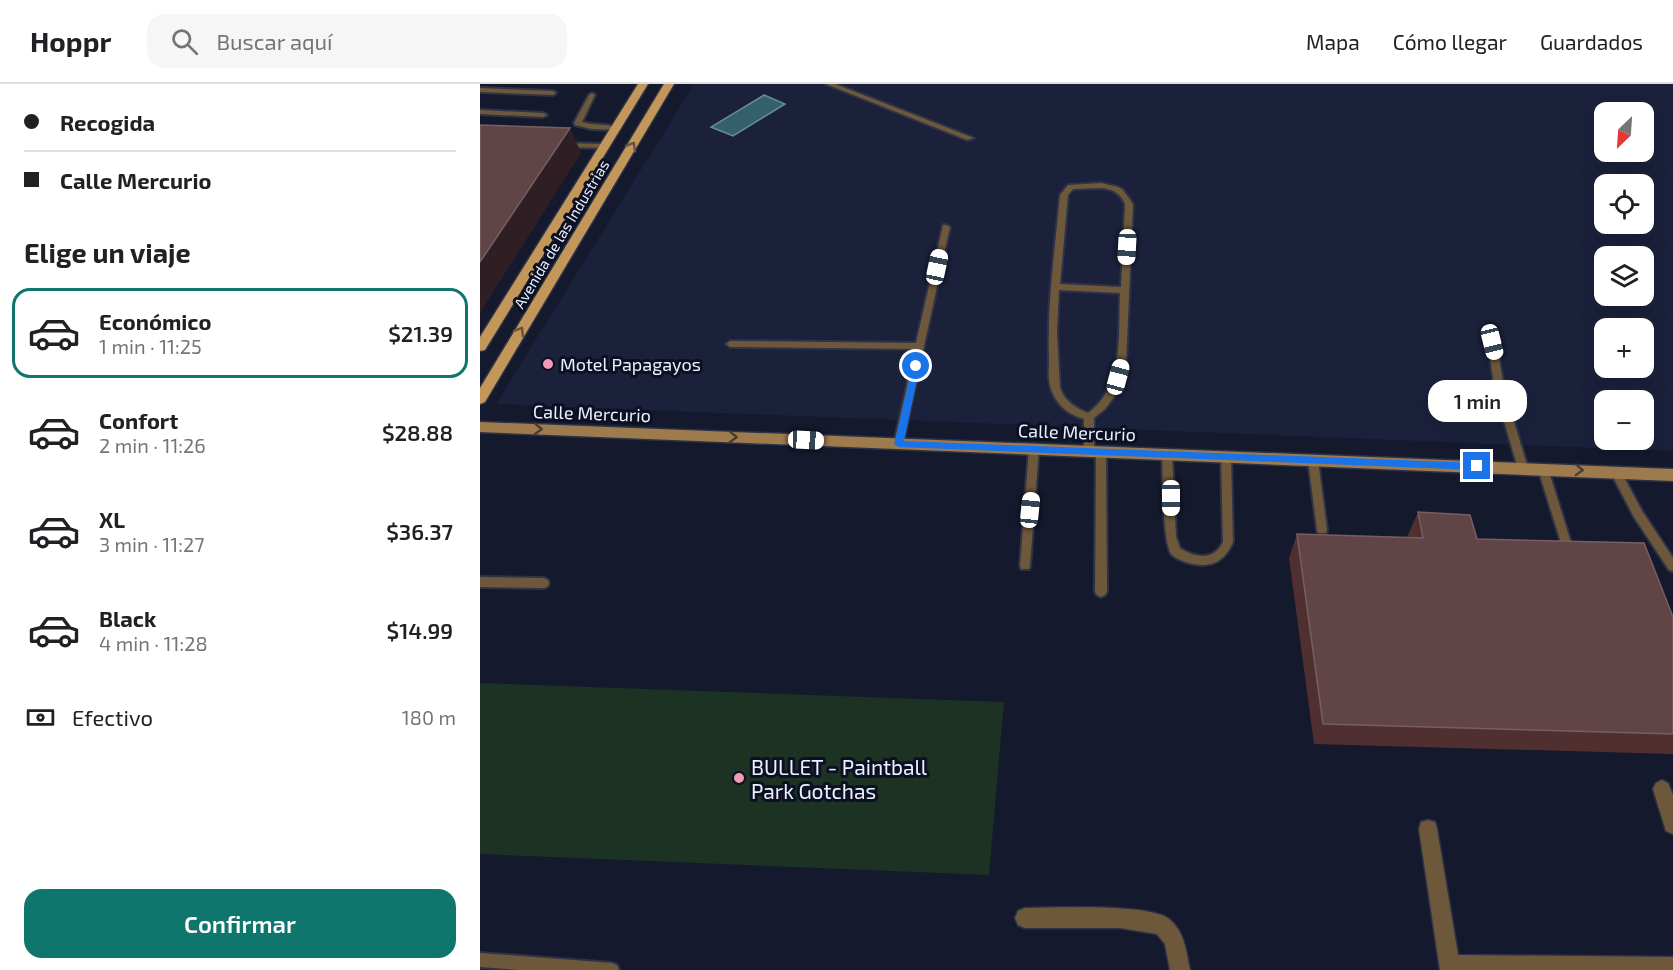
<!DOCTYPE html>
<html lang="es">
<head>
<meta charset="utf-8">
<style>
  body { margin:0; font-family:"Exo 2",sans-serif; background:#f6f6f6; color:#202124; height:100vh; display:flex; flex-direction:column; font-size:22px; white-space:nowrap }
  * { box-sizing:border-box; margin:0 }
  p { font-size:20px; color:#757577 }
  .icon { flex:none; width:33px; height:33px; fill:none; stroke:currentColor; stroke-width:2; stroke-linecap:round; stroke-linejoin:round }
  .map { position:relative; flex:1; overflow:hidden }
  .side { display:flex; flex-direction:column; background:#fff; width:480px }
  .side>* { flex:none }
  .top-card { display:grid; align-content:center; height:132px; padding:0 24px; background:#fff }
  .needle { width:39px; rotate:205deg }
  .controls { position:absolute; left:1114px; top:18px; display:grid; gap:12px }
  .controls a { display:grid; place-items:center; width:60px; height:60px; border-radius:12px; background:#fff; box-shadow:0 6px 24px #0002; font-size:30px }
  .end { position:absolute; width:27px; height:27px; margin:-14px; border:8px solid #1a73e8; background:#fff; box-shadow:0 0 0 3px #fff }
  .from { border-radius:50% }
  .bubble { position:absolute; height:42px; border-radius:18px; background:#fff; box-shadow:0 6px 24px #0002; font-size:20px; font-weight:600; line-height:42px; text-align:center }
  .car { position:absolute; width:18px; height:36px; margin:-18px -9px; border-radius:8px; box-shadow:0 0 4px 2px #0007; background:linear-gradient(#fff 24%,#345 0 40%,#fff 0 76%,#345 0 86%,#fff 0) }
  .top-card b { display:flex; align-items:center; gap:21px; height:57px; font-size:22px }
  .top-card b+b { border-top:2px solid #e0e0e0 }
  .top-card i { width:15px; height:15px; background:#202124 }
  ul { padding:0; list-style:none }
  li { display:flex; align-items:center; gap:18px; height:90px; margin:0 12px 9px; padding:0 12px; border:3px solid transparent; border-radius:18px }
  li div { flex:1 }
  li b { display:block; font-size:22px }
  li em { font-style:normal; font-weight:600 }
  li.selected { border-color:#0f766e }
  li>.icon { width:54px; height:54px; stroke-width:1.5 }
  h2 { padding:0 24px; font-size:27px; line-height:72px }
  .pay { display:flex; align-items:center; gap:15px; height:66px; padding:0 24px; font-size:22px }
  .pay p { margin-inline-start:auto }
  .button { display:flex; gap:12px; margin-top:auto; padding:12px 24px }
  .button a { flex:1; height:69px; border-radius:18px; background:#0f766e; color:#fff; font-size:24px; font-weight:600; line-height:69px; text-align:center }
  header { display:flex; align-items:center; gap:36px; box-sizing:border-box; height:84px; padding:0 30px; background:#fff; border-bottom:2px solid #e0e0e0 }
  header strong { font-size:28px }
  nav { display:flex; gap:33px; margin-inline-start:auto; font-size:21px }
  .search { width:420px; height:54px; background:#f6f6f6; display:flex; align-items:center; gap:15px; box-sizing:border-box; padding:0 21px; border-radius:18px; color:#757577; font-size:22px }
  main { display:flex; flex:1; min-height:0 }
  .map>svg:first-child { display:block }
  .built { fill:#1b213b; fill-rule:evenodd }
  .green { fill:#1c3222 }
  .water { fill:#33606a; stroke:#6a8b97; stroke-width:1.5 }
  .lines { fill:none; stroke-linecap:round; stroke-linejoin:round }
  .service-casing { stroke:#2e3346; stroke-width:4 }
  .minor-casing { stroke:#2e3346; stroke-width:3 }
  .secondary-casing { stroke:#2e3346; stroke-width:3 }
  .primary-casing { stroke:#2e3346; stroke-width:3 }
  .service { fill:#6e583c; fill-rule:evenodd }
  .minor { fill:#6e583c; fill-rule:evenodd }
  .secondary { fill:#9e7b4d; fill-rule:evenodd }
  .primary { fill:#c3975a; fill-rule:evenodd }
  .wall { fill:#4f2f30 }
  .shaded-wall { fill:#301e25 }
  .building { fill:#604446; stroke:#765f63; stroke-width:1.5 }
  .oneway { stroke:#68543e }
  .oneway2 { stroke:#463b34 }
  .route { fill:#1a73e8 }
  .poi-dot { fill:#ef9ab7; stroke:#0c1023; stroke-width:2 }
  .labels { text-anchor:middle; dominant-baseline:central; stroke-width:6; stroke-linejoin:round; paint-order:stroke }
  .far-street-label { font-size:15px; fill:#ecf0ff; stroke:#0c1023 }
  .poi-label { font-size:18px; fill:#ecf0ff; stroke:#0c1023; text-anchor:start }
  .street-label { font-size:18px; fill:#ecf0ff; stroke:#0c1023 }
  .near-poi-label { font-size:21px; fill:#ecf0ff; stroke:#0c1023; text-anchor:start }
</style>
</head>
<body>
<header>
<strong>Hoppr</strong>
<div class="search"><svg class="icon" aria-label="search" viewBox="0 0 24 24"><circle cx="10" cy="10" r="6"/><path d="M15 15l6 6"/></svg>Buscar aquí</div>
<nav><a>Mapa</a><a>Cómo llegar</a><a>Guardados</a></nav>
</header>
<main>
<section class="side">
<div class="top-card">
<b><i class="from"></i>Recogida</b>
<b><i></i>Calle Mercurio</b>
</div>
<h2>Elige un viaje</h2>
<ul>
<li class="selected"><svg class="icon" aria-label="car" viewBox="0 0 24 24"><path d="M5 17H2v-5l4-1 3-4h7l3 4 3 1v5h-3M9 17h6M6 11h13"/><circle cx="7" cy="17" r="2"/><circle cx="17" cy="17" r="2"/></svg><div><b>Económico</b><p>1 min · 11:25</p></div><em>$21.39</em></li>
<li><svg class="icon" aria-label="car" viewBox="0 0 24 24"><path d="M5 17H2v-5l4-1 3-4h7l3 4 3 1v5h-3M9 17h6M6 11h13"/><circle cx="7" cy="17" r="2"/><circle cx="17" cy="17" r="2"/></svg><div><b>Confort</b><p>2 min · 11:26</p></div><em>$28.88</em></li>
<li><svg class="icon" aria-label="car" viewBox="0 0 24 24"><path d="M5 17H2v-5l4-1 3-4h7l3 4 3 1v5h-3M9 17h6M6 11h13"/><circle cx="7" cy="17" r="2"/><circle cx="17" cy="17" r="2"/></svg><div><b>XL</b><p>3 min · 11:27</p></div><em>$36.37</em></li>
<li><svg class="icon" aria-label="car" viewBox="0 0 24 24"><path d="M5 17H2v-5l4-1 3-4h7l3 4 3 1v5h-3M9 17h6M6 11h13"/><circle cx="7" cy="17" r="2"/><circle cx="17" cy="17" r="2"/></svg><div><b>Black</b><p>4 min · 11:28</p></div><em>$14.99</em></li>
</ul>
<div class="pay"><svg class="icon" aria-label="cash" viewBox="0 0 24 24"><path d="M3 7h18v10H3z"/><circle cx="12" cy="12" r="2"/></svg>Efectivo<p>180 m</p></div>
<div class="button"><a>Confirmar</a></div>
</section>
<div class="map">
<svg width="1193" height="886" viewBox="0 0 1193 886">
  <rect width="100%" height="100%" fill="#14192d"/>
  <path class="built" d="M214,0H1193V367L16,320ZM1125,28H1164V68H1125ZM1125,100H1164V140H1125ZM1125,172H1164V212H1125ZM1125,244H1164V284H1125ZM1125,316H1164V356H1125Z"/>
  <path class="green" d="M0,599L524,618L509,791L0,770Z"/>
  <path class="water" d="M284,11L305,20L253,52L231,43Z"/>
  <g class="lines">
    <defs>
      <path id="service" d="M346,0H355L494,54L487,56Z
        M0,4L73,7L76,9L73,11L0,8Z
        M112,9L115,11L102,38C114,42 128,39 139,44L138,46L111,45L95,41L94,39L109,11Z
        M0,26L63,29L67,31L63,33L0,30Z
        M83,59L124,60L128,62L124,64L86,63L82,61Z
        M621,99L638,103L643,106L653,120L646,281L634,313L625,325L614,334V366L609,370L604,366V335C590,331 579,323 573,310C567,298 569,285 569,273C567,219 575,165 580,111L588,101ZM621,104C633,105 640,109 645,120L641,203L580,200L588,111L593,105ZM579,206L640,209C638,249 645,303 608,329C595,324 585,317 580,304L577,248Z
        M463,141H466L470,143L422,363H416L414,360L435,265L250,263L246,260L250,257L436,259Z
        M1010,243L1014,246L1025,308L1048,384L1043,388L1038,384L1015,308L1006,246Z
        M554,360L559,364L550,482L549,485H541L540,482L549,364Z
        M621,363L626,367L627,508L625,511L621,513L617,511L615,508L616,367Z
        M687,366L692,370L696,453L700,464C715,474 734,477 743,458L741,373L746,369L751,373L753,458C747,472 738,481 722,481C713,481 699,477 692,471C682,460 683,388 682,370Z
        M833,372L838,376L847,446L846,449H838L837,446L828,376Z
        M1063,381L1068,385L1093,465L1092,468H1084L1083,465L1058,385Z
        M1135,383L1139,384L1162,427L1193,474V487L1189,486L1154,433L1130,387Z
        M0,493L64,494L68,496L69,499L68,502L64,504L0,503Z
        M0,869L132,879L137,881L139,886H39L0,883Z"/>
      <path id="minor" d="M1182,696L1188,699L1193,711V750L1186,747L1173,705L1176,699Z
        M948,736L955,738L957,745L978,871L1193,873V886H960L939,745L941,738Z
        M545,824C572,824 673,819 690,836C705,849 706,868 710,886H690L685,860L677,850L640,844H545L538,841L535,834L538,827Z"/>
      <path id="secondary" d="M0,338L1193,385V397L0,348Z"/>
      <path id="primary" d="M158,0H168L5,266L0,267V253Z
        M184,0H194L5,318L0,320V304Z"/>
    </defs>
    <use href="#service" class="service-casing"/>
    <use href="#minor" class="minor-casing"/>
    <use href="#secondary" class="secondary-casing"/>
    <use href="#primary" class="primary-casing"/>
    <use href="#service" class="service"/>
    <use href="#minor" class="minor"/>
    <use href="#secondary" class="secondary"/>
    <use href="#primary" class="primary"/>
  </g>
  <path class="wall" d="M938,428L997,455L1193,533V670L834,660L809,474L817,450L927,453Z"/>
  <path class="shaded-wall" d="M90,44L101,69L0,229V178Z"/>
  <path class="building" d="M0,41L90,44L0,178Z
    M938,428L990,431L997,455L1164,459L1193,533V650L843,640L817,450L943,454Z"/>
  <defs><path id="oneway-chevron" d="M-2-3.5L2.5 0L-2 3.5" fill="none" stroke-width="1.6" stroke-linecap="round" stroke-linejoin="round" transform="scale(1.5)"/></defs>
  <g class="oneway">
    <use href="#oneway-chevron" transform="translate(152 62) rotate(-59)"/>
    <use href="#oneway-chevron" transform="translate(40 247) rotate(-59)"/>
  </g>
  <g class="oneway2">
    <use href="#oneway-chevron" transform="translate(58 345) rotate(2)"/>
    <use href="#oneway-chevron" transform="translate(253 353) rotate(2)"/>
    <use href="#oneway-chevron" transform="translate(1099 386) rotate(2)"/>
  </g>
  <path class="route" d="M433,280L440,282L424,357L997,379L1001,382L997,386L419,363L414,360Z"/>
  <g class="poi-dot">
    <circle cx="68" cy="280" r="6"/>
    <circle cx="259" cy="694" r="6"/>
  </g>
  <g class="labels">
    <g class="far-street-label">
      <text transform="translate(81 150) rotate(-59)">Avenida de las Industrias</text>
    </g>
    <g class="poi-label">
      <text x="80" y="280">Motel Papagayos</text>
    </g>
    <g class="street-label">
      <text transform="translate(112 329) rotate(2)">Calle Mercurio</text>
      <text transform="translate(597 348) rotate(2)">Calle Mercurio</text>
    </g>
    <g class="near-poi-label">
      <text x="271" y="682">BULLET - Paintball<tspan x="271" dy="24">Park Gotchas</tspan></text>
    </g>
  </g>
</svg>
<div class="controls">
<a><svg class="needle" viewBox="-14 -14 28 28"><path d="M0-13l5 13h-10z" fill="#e53935"/><path d="M0 13l5-13h-10z" fill="#757577"/></svg></a>
<a><svg class="icon" aria-label="locate" viewBox="0 0 24 24"><circle cx="12" cy="12" r="6"/><path d="M12 2v4M12 18v4M2 12h4M18 12h4"/></svg></a>
<a><svg class="icon" aria-label="layers" viewBox="0 0 24 24"><path d="M12 4l9 5-9 5-9-5zM3 14l9 5 9-5"/></svg></a>
<a>+</a>
<a>−</a>
</div>
<i class="end from" style="left:436px;top:282px"></i>
<i class="end" style="left:997px;top:382px"></i>
<div class="bubble" style="left:948px;top:296px;width:99px">1 min</div>
<i class="car" style="left:647px;top:163px;rotate:183deg"></i>
<i class="car" style="left:457px;top:183px;rotate:12deg"></i>
<i class="car" style="left:1012px;top:258px;rotate:166deg"></i>
<i class="car" style="left:638px;top:293px;rotate:15deg"></i>
<i class="car" style="left:326px;top:356px;rotate:93deg"></i>
<i class="car" style="left:691px;top:414px;rotate:180deg"></i>
<i class="car" style="left:550px;top:426px;rotate:6deg"></i>
</div>
</main>
</body>
</html>
